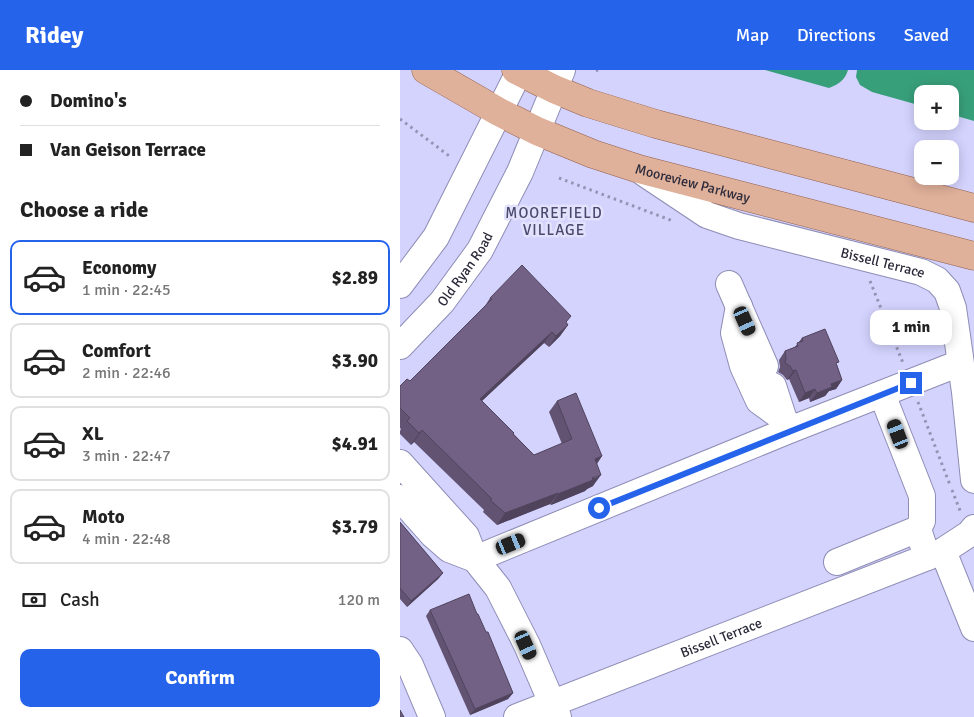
<!DOCTYPE html>
<html lang="en">
<head>
<meta charset="utf-8">
<style>
  body { margin:0; font-family:Signika,sans-serif; background:#f2f2f2; color:#222; height:100vh; display:flex; flex-direction:column; font-size:19px; white-space:nowrap }
  * { box-sizing:border-box; margin:0 }
  p { font-size:16px; color:#767676 }
  .icon { flex:none; width:28px; height:28px; fill:none; stroke:currentColor; stroke-width:2; stroke-linecap:round; stroke-linejoin:round }
  .map { position:relative; flex:1; overflow:hidden }
  .details { display:flex; flex-direction:column; background:#fff; width:400px }
  .details>* { flex:none }
  .guide { display:grid; align-content:center; height:110px; padding:0 20px; background:#fff }
  .fabs { position:absolute; left:514px; top:15px; display:grid; gap:10px }
  .fabs a { display:grid; place-items:center; width:45px; height:45px; border-radius:10px; background:#fff; box-shadow:0 2px 12px #0003; font-size:25px }
  .end { position:absolute; width:22px; height:22px; margin:-11px; border:6px solid #2563eb; background:#fff; box-shadow:0 0 0 2px #fff }
  .from { border-radius:50% }
  .bubble { position:absolute; height:35px; border-radius:10px; background:#fff; box-shadow:0 2px 12px #0003; font-size:16px; font-weight:700; line-height:35px; text-align:center }
  .car { position:absolute; width:15px; height:30px; margin:-15px -8px; border-radius:6px; box-shadow:0 0 4px 1px #0007; background:linear-gradient(#222 24%,#8ab4d8 0 40%,#222 0 76%,#8ab4d8 0 86%,#222 0) }
  .guide b { display:flex; align-items:center; gap:18px; height:48px; font-size:19px }
  .guide b+b { border-top:1px solid #e0e0e0 }
  .guide i { width:12px; height:12px; background:#222 }
  ul { padding:0; list-style:none }
  li { display:flex; align-items:center; gap:15px; height:75px; margin:0 10px 8px; padding:0 10px; border:2px solid #e0e0e0; border-radius:10px }
  li div { flex:1 }
  li b { display:block; font-size:19px }
  li em { font-style:normal; font-weight:700 }
  li.current { border-color:#2563eb }
  li>.icon { width:45px; height:45px; stroke-width:1.5 }
  h2 { padding:0 20px; font-size:22px; line-height:60px }
  .pay { display:flex; align-items:center; gap:12px; height:55px; padding:0 20px; font-size:19px }
  .pay p { margin-inline-start:auto }
  .button { display:flex; gap:10px; margin-top:auto; padding:10px 20px }
  .button a { flex:1; height:58px; border-radius:10px; background:#2563eb; color:#fff; font-size:20px; font-weight:700; line-height:58px; text-align:center }
  header { display:flex; align-items:center; gap:30px; box-sizing:border-box; height:70px; padding:0 25px; background:#2563eb; color:#fff }
  header strong { font-size:24px }
  nav { display:flex; gap:28px; margin-inline-start:auto; font-size:18px }
  main { display:flex; flex:1; min-height:0 }
  .map>svg:first-child { display:block }
  .water { fill:#389f7b }
  .lines { fill:none; stroke-linecap:round; stroke-linejoin:round }
  .minor-casing { stroke:#8e8db5; stroke-width:28 }
  .major-casing { stroke:#925f4c; stroke-width:29 }
  .path { stroke:#9493b4; stroke-width:3; stroke-dasharray:2.5 4; stroke-linecap:butt }
  .minor { stroke:#fff; stroke-width:26 }
  .major { stroke:#dfb09a; stroke-width:28 }
  .wall { fill:#625372 }
  .shaded-wall { fill:#50445d }
  .building { fill:#726185; stroke:#50445d }
  .route { stroke:#2563eb; stroke-width:6 }
  .labels { text-anchor:middle; dominant-baseline:central; stroke-width:5; stroke-linejoin:round; paint-order:stroke }
  .street-label { font-size:14px; fill:#2b2a3a; stroke:#e2e2fc }
  .neighbourhood-label { font-size:15px; letter-spacing:1px; fill:#4a486c; stroke:#e2e2fc }
</style>
</head>
<body>
<header>
<strong>Ridey</strong>
<nav><a>Map</a><a>Directions</a><a>Saved</a></nav>
</header>
<main>
<section class="details">
<div class="guide">
<b><i class="from"></i>Domino's</b>
<b><i></i>Van Geison Terrace</b>
</div>
<h2>Choose a ride</h2>
<ul>
<li class="current"><svg class="icon" aria-label="car" viewBox="0 0 24 24"><path d="M5 17H2v-5l4-1 3-4h7l3 4 3 1v5h-3M9 17h6M6 11h13"/><circle cx="7" cy="17" r="2"/><circle cx="17" cy="17" r="2"/></svg><div><b>Economy</b><p>1 min · 22:45</p></div><em>$2.89</em></li>
<li><svg class="icon" aria-label="car" viewBox="0 0 24 24"><path d="M5 17H2v-5l4-1 3-4h7l3 4 3 1v5h-3M9 17h6M6 11h13"/><circle cx="7" cy="17" r="2"/><circle cx="17" cy="17" r="2"/></svg><div><b>Comfort</b><p>2 min · 22:46</p></div><em>$3.90</em></li>
<li><svg class="icon" aria-label="car" viewBox="0 0 24 24"><path d="M5 17H2v-5l4-1 3-4h7l3 4 3 1v5h-3M9 17h6M6 11h13"/><circle cx="7" cy="17" r="2"/><circle cx="17" cy="17" r="2"/></svg><div><b>XL</b><p>3 min · 22:47</p></div><em>$4.91</em></li>
<li><svg class="icon" aria-label="car" viewBox="0 0 24 24"><path d="M5 17H2v-5l4-1 3-4h7l3 4 3 1v5h-3M9 17h6M6 11h13"/><circle cx="7" cy="17" r="2"/><circle cx="17" cy="17" r="2"/></svg><div><b>Moto</b><p>4 min · 22:48</p></div><em>$3.79</em></li>
</ul>
<div class="pay"><svg class="icon" aria-label="cash" viewBox="0 0 24 24"><path d="M3 7h18v10H3z"/><circle cx="12" cy="12" r="2"/></svg>Cash<p>120 m</p></div>
<div class="button"><a>Confirm</a></div>
</section>
<div class="map">
<svg width="574" height="647" viewBox="0 0 574 647">
  <rect width="100%" height="100%" fill="#d4d3fe"/>
  <path class="water" d="M365,0H448C445,10 439,14 429,18Z
    M457,0H574V51L550,44V24H522V36L472,22L460,15L456,7Z"/>
  <g class="lines">
    <defs>
      <g id="minor">
        <path id="s1" d="M244,103L307,145L339,156L521,202L537,210L547,221L553,238L565,322L574,410"/>
        <path d="M329,214L365,296"/>
        <path d="M0,215L36,167L120,0"/>
        <path d="M339,236L334,263L343,296L359,331L384,349"/>
        <path id="s2" d="M0,276L42,232L80,180L120,102L162,0"/>
        <path d="M373,316L385,353"/>
        <path d="M482,324L522,426V451L518,459L527,487"/>
        <path d="M0,393L66,466L75,489L98,518L127,575L158,647"/>
        <path d="M0,428L33,465L49,479L75,489"/>
        <path d="M543,481L574,558"/>
        <path d="M75,489L387,361L560,293"/>
        <path d="M437,492L518,459"/>
        <path d="M0,580L10,595L32,647"/>
        <path id="s3" d="M117,647L543,481L569,464L574,458"/>
      </g>
      <g id="major">
        <path id="s4" d="M26,0L99,42L137,61L193,84L239,99L574,186"/>
        <path d="M116,0L154,19L188,33L256,54L574,138"/>
      </g>
    </defs>
    <use href="#minor" class="minor-casing"/>
    <use href="#major" class="major-casing"/>
    <path class="path" d="M196,1L198,0
      M0,49L52,88
      M159,108L273,151
      M470,211L503,293
      M518,332L550,415
      M552,420L561,443"/>
    <use href="#minor" class="minor"/>
    <use href="#major" class="major"/>
  </g>
  <path class="wall" d="M90,228L166,253L168,255L160,266L149,277L144,273L82,331L134,385L162,374L149,342L157,331L202,386L197,394L193,416L187,419L185,421L151,435L150,434L97,455L83,442L84,440L14,372L11,375L0,364V361L1,359L0,358V316L10,311L85,236Z
    M402,268L437,295L442,310L436,319L429,321L425,326L410,332L409,328L399,332L389,309L387,310L383,305L378,302L380,297L379,290L385,281L394,278Z
    M0,452L43,503L38,509L7,537L0,529Z
    M30,540L77,544L113,623L108,629L70,645L26,546Z"/>
  <path class="shaded-wall" d="M168,255L160,266L149,277L156,266Z
    M152,262L144,273L72,340L80,329Z
    M396,300L389,309L387,310L393,301Z
    M442,310L436,319L429,321L425,326L410,332L417,323L431,314Z
    M415,319L409,328L399,332L405,323Z
    M22,360L14,372L11,375L19,363Z
    M202,386L194,397L195,389Z
    M201,405L193,416L187,419L185,421L151,435L158,424Z
    M158,423L150,434L97,455L105,443Z
    M43,503L38,509L7,537L11,531Z
    M113,623L108,629L70,645L75,639Z"/>
  <path class="building" d="M122,195L171,246L166,252L168,255L156,266L152,262L80,329L114,363L113,364L134,385L172,369L157,331L176,323L202,386L195,389L201,405L192,408L193,410L158,424V423L105,443L90,430L92,429L22,360L19,363L7,351L10,348L0,338V316L7,309L10,311L92,229L90,228Z
    M425,259L439,292L436,293L442,310L431,314L432,317L417,323L415,319L405,323L396,300L393,301L390,296L385,293L386,288L385,281L398,276L397,273L403,271L402,268Z
    M0,452L43,503L11,531L0,518Z
    M69,524L77,544H78L86,562H88L113,623L75,639L30,540Z
    M0,640L4,647H0Z"/>
  <g class="lines">
    <path class="route" d="M199,438L511,313"/>
  </g>
  <g class="labels">
    <g class="street-label">
      <text stroke="none"><textPath href="#s4" startOffset="291">Mooreview Parkway</textPath></text>
      <text stroke="none"><textPath href="#s1" startOffset="258">Bissell Terrace</textPath></text>
      <text stroke="none"><textPath href="#s2" startOffset="101">Old Ryan Road</textPath></text>
      <text stroke="none"><textPath href="#s3" startOffset="219">Bissell Terrace</textPath></text>
    </g>
    <g class="neighbourhood-label">
      <text x="154" y="143">MOOREFIELD<tspan x="154" dy="17">VILLAGE</tspan></text>
    </g>
  </g>
</svg>
<div class="fabs">
<a>+</a>
<a>−</a>
</div>
<i class="end from" style="left:199px;top:438px"></i>
<i class="end" style="left:511px;top:313px"></i>
<div class="bubble" style="left:470px;top:240px;width:82px">1 min</div>
<i class="car" style="left:345px;top:251px;rotate:156deg"></i>
<i class="car" style="left:498px;top:364px;rotate:339deg"></i>
<i class="car" style="left:111px;top:474px;rotate:68deg"></i>
<i class="car" style="left:126px;top:575px;rotate:156deg"></i>
</div>
</main>
</body>
</html>
